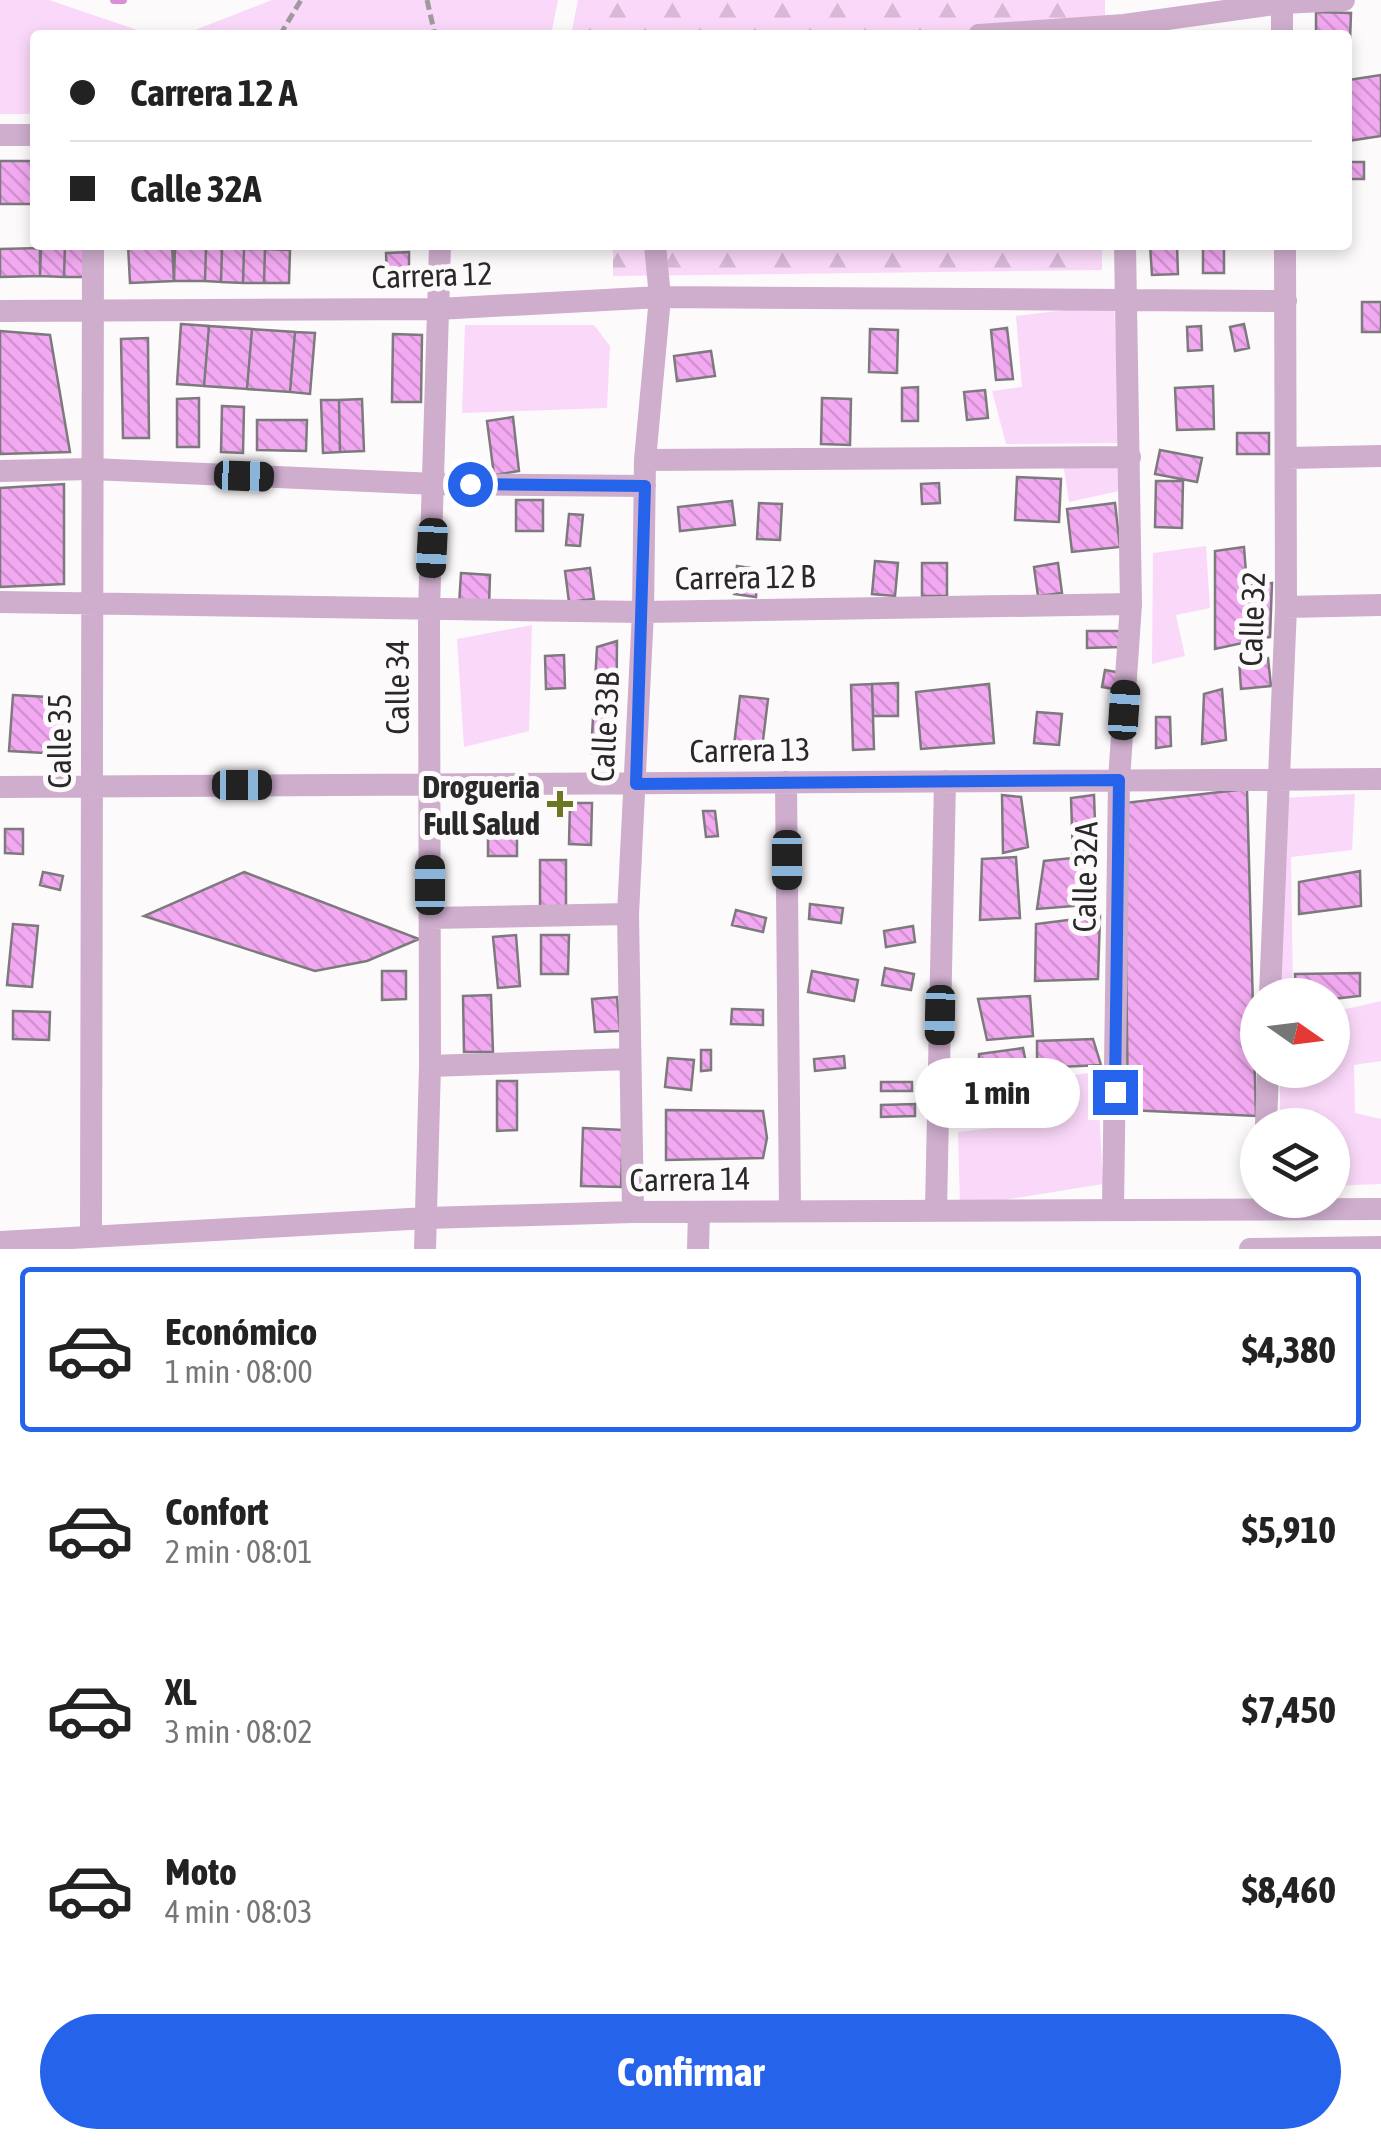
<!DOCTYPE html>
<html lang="es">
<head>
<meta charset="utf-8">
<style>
  body { margin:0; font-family:"Asap Condensed",sans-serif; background:#f6f6f6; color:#222; height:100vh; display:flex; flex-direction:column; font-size:38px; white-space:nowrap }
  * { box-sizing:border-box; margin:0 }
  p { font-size:32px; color:#767676 }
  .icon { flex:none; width:55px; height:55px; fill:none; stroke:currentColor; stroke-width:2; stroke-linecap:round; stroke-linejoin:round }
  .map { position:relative; height:1249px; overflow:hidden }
  .details { display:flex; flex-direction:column; background:#fff; flex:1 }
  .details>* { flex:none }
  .guide { position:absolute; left:30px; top:30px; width:1322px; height:220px; border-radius:10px; box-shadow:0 5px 15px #0003; display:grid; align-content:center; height:220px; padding:0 40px; background:#fff }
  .needle { width:65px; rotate:104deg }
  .fabs { position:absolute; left:1240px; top:978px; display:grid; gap:20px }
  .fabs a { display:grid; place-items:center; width:110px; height:110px; border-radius:50%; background:#fff; box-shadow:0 5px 15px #0003; font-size:50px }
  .end { position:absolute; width:45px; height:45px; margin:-22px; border:12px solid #2563eb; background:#fff; box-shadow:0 0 0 5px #fff }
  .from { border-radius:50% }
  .bubble { position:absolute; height:70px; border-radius:35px; background:#fff; box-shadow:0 5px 15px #0003; font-size:32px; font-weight:700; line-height:70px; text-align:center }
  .car { position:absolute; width:30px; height:60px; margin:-30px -15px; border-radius:12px; box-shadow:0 0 8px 2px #0007; background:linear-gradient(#222 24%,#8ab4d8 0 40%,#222 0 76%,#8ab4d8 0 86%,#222 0) }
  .guide b { display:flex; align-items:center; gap:35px; height:95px; font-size:38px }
  .guide b+b { border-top:2px solid #e0e0e0 }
  .guide i { width:25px; height:25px; background:#222 }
  ul { padding:18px 0 0; list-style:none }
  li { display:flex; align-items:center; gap:30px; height:165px; margin:0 20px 15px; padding:0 20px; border:5px solid transparent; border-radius:10px }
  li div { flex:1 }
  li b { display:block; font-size:38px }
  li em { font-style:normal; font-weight:700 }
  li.active { border-color:#2563eb }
  li>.icon { width:90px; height:90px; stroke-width:1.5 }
  .action { display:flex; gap:20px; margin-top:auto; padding:20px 40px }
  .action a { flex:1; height:115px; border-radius:60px; background:#2563eb; color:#fff; font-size:40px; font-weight:700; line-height:115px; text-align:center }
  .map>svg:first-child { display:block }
  .grass { fill:#fad8f9 }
  .forest { fill:url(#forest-firs) }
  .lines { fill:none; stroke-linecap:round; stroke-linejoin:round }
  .stream { stroke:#d78fd5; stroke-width:8 }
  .building { fill:url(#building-back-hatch); stroke:#7c7a7c; stroke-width:2.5 }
  .path { stroke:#9e9b9d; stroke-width:5; stroke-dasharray:10 5; stroke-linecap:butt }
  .minor { stroke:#ceadcd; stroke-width:22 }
  .route { stroke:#2563eb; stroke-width:12 }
  .poi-dot { fill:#6b7723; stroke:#fdfafc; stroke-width:4 }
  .labels { text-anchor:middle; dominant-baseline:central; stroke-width:10; stroke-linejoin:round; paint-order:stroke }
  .street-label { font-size:32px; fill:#2a292a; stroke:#fdfafc }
  .poi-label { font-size:32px; font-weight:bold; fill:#2a292a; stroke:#fdfafc; text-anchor:end }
</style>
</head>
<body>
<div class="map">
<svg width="1381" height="1249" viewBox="0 0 1381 1249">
  <defs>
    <pattern id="forest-firs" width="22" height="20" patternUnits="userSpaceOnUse" patternTransform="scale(2.5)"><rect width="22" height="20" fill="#fad8f9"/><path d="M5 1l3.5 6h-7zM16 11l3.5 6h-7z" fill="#d6b9d6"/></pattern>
    <pattern id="building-back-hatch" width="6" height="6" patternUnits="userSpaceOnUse" patternTransform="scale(2.5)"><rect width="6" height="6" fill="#f2a9f1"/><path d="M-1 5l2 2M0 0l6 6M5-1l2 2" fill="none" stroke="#d091cf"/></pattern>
  </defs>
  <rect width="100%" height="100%" fill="#fdfafc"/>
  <path class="grass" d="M0,0H49L152,35H35V114H0Z
    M272,0H558L551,35H182Z
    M1114,304L1120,443L1006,444L992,391L1022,387L1016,316Z
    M465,325H594L610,346L607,408L462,413Z
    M1119,461V491L1069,502L1063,462Z
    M1206,546L1210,608L1176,615L1185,656L1152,664L1153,553Z
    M532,625L529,731L464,747L457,639Z
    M1355,794L1352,850L1291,857L1293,995H1281L1283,798Z
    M1381,1001V1061L1354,1065L1355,1113L1381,1119V1184L1333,1186L1332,1125H1280V1070H1332L1333,1012Z
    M1097,1072L1103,1184L960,1207L958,1132L1038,1123L1036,1080Z"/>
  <path class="forest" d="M578,0H1105V35H571Z
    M613,245H1102V270L613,276Z"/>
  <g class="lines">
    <path class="stream" d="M114,0H123"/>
  </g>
  <path class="building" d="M1316,12L1351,13L1349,69L1348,35H1316Z
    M1381,75V136L1348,141V80Z
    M0,161H35V204H0Z
    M1348,162H1364V179H1348Z
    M41,245H65L64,277L40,276Z
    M65,245H86L85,277H64Z
    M128,245H172L174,281L130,283Z
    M1150,245H1177L1178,274L1152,275Z
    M1203,245H1224V273H1203Z
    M175,247L206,248L205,281H174Z
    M40,248V276L0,277V249Z
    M206,248H222L221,282L205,281Z
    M222,248L244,249L243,283L221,282Z
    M244,249H265L264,283H243Z
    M265,249L290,250L289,283H264Z
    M409,252V281H387L386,253Z
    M1362,302H1381V332H1362Z
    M181,324L209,326L204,386L177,384Z
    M1244,324L1249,348L1235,351L1230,327Z
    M209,326L252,329L247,389L204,386Z
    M1201,326L1202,350L1188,351L1187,327Z
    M1007,328L1013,379L996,380L991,330Z
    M252,329L295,332L290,392L247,389Z
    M870,329L898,330L897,373L869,372Z
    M0,331L50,335L70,452L0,454Z
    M295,332L315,333L310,394L290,392Z
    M393,334L422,335L421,402H392Z
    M148,338L149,438H123L121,339Z
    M711,351L715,376L677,381L674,356Z
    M1213,386L1214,429L1177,430L1175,388Z
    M918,387V421H902V388Z
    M985,390L988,418L967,420L964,392Z
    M199,398V447H177V399Z
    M822,398L851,399L850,445L821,444Z
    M362,399L364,451L340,452L339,400Z
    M321,400H339L340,452L323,453Z
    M222,406L244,407L243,453L221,452Z
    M513,417L519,471L494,475L487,421Z
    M257,420H307L306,451L257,450Z
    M1237,433H1269V454H1237Z
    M1160,450L1202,458L1197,482L1155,474Z
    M1017,477L1061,479L1059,522L1015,520Z
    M1156,481H1183L1182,528L1155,527Z
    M939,483L940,503L922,504L921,484Z
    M64,484V584L0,587V488Z
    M516,500H543V531H516Z
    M732,501L735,525L680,531L678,507Z
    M759,503L782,504L780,540L757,539Z
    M1115,503L1120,547L1072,552L1067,509Z
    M569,514L583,515L580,546L566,545Z
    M1244,547L1247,586L1272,583L1270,637L1215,649V551Z
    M875,561L898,563L895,596L872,594Z
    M922,563H947V596H922Z
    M1058,563L1062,593L1038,596L1034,567Z
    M737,566L758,569L756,597L734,594Z
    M590,568L594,599L569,602L565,571Z
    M461,573L490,575L489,607L459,606Z
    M1087,631H1122V647L1087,648Z
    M617,641L616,755L591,753L597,647Z
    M564,655L565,688L546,689L545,656Z
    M1268,658L1271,686L1241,689L1239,660Z
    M1105,670L1122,673L1119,690L1102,687Z
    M898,683V716H873L872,684Z
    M872,684L874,749L853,750L851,685Z
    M989,684L994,743L921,749L916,692Z
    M1222,689L1226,740L1202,744L1204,694Z
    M13,695L66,698L63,754L9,751Z
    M740,696L768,699L761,757L733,753Z
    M1037,712L1062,714L1059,745L1034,743Z
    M1156,717H1170L1171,746L1156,748Z
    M1247,789L1256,1116L1128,1110L1124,803Z
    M1002,795L1021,797L1028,847L1003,853Z
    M1094,795L1098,904L1037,909L1044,861L1073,858L1071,798Z
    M570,803H592L591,845L569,844Z
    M703,811H715L718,836L706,837Z
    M517,820V856H488V821Z
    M5,829H23V854L5,853Z
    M1016,857L1020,918L980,920L982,859Z
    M540,860H566V907L540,906Z
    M1360,871L1361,906L1299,914V882Z
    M43,872L63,876L60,890L40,885Z
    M244,872L419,939L367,961L315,971L144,916Z
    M810,904L843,908L841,923L809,919Z
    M736,910L766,918L763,932L732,925Z
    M1100,916L1098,979L1035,981L1036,924Z
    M13,924L38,926L32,987L7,985Z
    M913,926L915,942L886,947L884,931Z
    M516,935L520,986L498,988L493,937Z
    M541,935H569L568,974H541Z
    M885,968L914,974L911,990L882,985Z
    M382,971H406V999L382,1000Z
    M812,971L858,980L854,1001L808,992Z
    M1360,973V996L1332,999V995H1296L1295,974Z
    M491,995L493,1052H464L463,996Z
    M1030,996L1033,1036L987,1040L978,999Z
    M617,997L620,1031L595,1032L592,999Z
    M732,1009L763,1010V1025L731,1024Z
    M13,1011L50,1012L49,1040L13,1039Z
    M1093,1039L1101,1065L1037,1068V1041Z
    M1023,1048L1035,1108L979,1120V1054Z
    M701,1050H711V1070L701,1071Z
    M844,1056L845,1068L815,1071L814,1059Z
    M668,1058L694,1060L691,1090L665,1087Z
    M497,1081H517V1130L497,1131Z
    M881,1082H912V1091H881Z
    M915,1104V1116L881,1117V1105Z
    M666,1110L763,1111L767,1138L763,1158L666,1160Z
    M583,1128L623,1130L621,1187L581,1186Z"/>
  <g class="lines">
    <path class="path" d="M427,0L435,35
      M280,35L301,0"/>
    <path class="minor" d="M1282,3V35
      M979,35L1124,25L1282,3L1344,0
      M0,135H35
      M0,311L438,309L660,297L1286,301
      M1287,458L1381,456
      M645,460L1130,457
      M0,471L92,469L435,484L645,486
      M0,602L643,612L1131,604
      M1286,607L1381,605
      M786,782L790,1211
      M0,787L1381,779
      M430,918L628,914
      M1270,995L1286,607L1285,245
      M430,1066L629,1059
      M1266,1125L1268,1070
      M1113,1209L1119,780L1131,604L1125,245
      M936,1210L945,781
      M633,1212L628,914L643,612L645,460L660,297L655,245
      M91,1237L93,245
      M0,1242L427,1218L633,1212L1381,1209
      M425,1249L430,1066L429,611L440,245
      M698,1249L699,1212
      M1250,1249L1381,1247"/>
  </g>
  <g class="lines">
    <path class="route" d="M470,484L645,486L636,784L1119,780L1115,1092"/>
  </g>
  <path class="poi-dot" d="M555 789h10v10h10v10h-10v10h-10v-10h-10v-10h10z"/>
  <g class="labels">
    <g class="street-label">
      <text transform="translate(432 275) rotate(-2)">Carrera 12</text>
      <text transform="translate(745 577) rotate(-1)">Carrera 12 B</text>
      <text transform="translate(1252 619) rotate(-88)">Calle 32</text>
      <text transform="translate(397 687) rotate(-90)">Calle 34</text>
      <text transform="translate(605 727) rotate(-87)">Calle 33B</text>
      <text transform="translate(59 741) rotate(-90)">Calle 35</text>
      <text transform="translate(750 750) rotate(-1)">Carrera 13</text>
      <text transform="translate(1085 877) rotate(-89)">Calle 32A</text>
      <text transform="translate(690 1179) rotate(-1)">Carrera 14</text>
    </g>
    <g class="poi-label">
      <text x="540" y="786">Drogueria<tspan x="540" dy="37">Full Salud</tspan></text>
    </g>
  </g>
</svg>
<div class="fabs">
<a><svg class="needle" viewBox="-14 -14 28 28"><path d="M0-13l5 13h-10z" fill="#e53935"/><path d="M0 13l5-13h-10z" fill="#767676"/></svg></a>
<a><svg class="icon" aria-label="layers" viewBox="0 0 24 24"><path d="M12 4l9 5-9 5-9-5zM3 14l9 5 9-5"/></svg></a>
</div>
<i class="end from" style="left:470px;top:484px"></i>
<i class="end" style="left:1115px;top:1092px"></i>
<div class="bubble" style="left:915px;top:1058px;width:165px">1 min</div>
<i class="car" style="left:244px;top:476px;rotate:92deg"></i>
<i class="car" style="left:432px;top:548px;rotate:183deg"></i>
<i class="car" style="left:1124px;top:710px;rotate:4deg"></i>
<i class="car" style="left:242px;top:785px;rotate:90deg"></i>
<i class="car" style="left:787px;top:860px;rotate:180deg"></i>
<i class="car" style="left:430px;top:885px;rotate:0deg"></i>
<i class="car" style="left:940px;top:1015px;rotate:181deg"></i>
<div class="guide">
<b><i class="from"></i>Carrera 12 A</b>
<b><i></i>Calle 32A</b>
</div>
</div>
<section class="details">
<ul>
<li class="active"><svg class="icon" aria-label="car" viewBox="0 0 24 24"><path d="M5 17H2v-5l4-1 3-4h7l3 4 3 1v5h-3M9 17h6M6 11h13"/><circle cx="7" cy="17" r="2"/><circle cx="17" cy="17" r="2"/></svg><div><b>Económico</b><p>1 min · 08:00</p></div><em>$4,380</em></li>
<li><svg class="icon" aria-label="car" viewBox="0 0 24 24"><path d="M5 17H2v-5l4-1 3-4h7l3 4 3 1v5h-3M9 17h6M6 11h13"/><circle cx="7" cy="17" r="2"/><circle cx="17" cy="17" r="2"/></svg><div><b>Confort</b><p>2 min · 08:01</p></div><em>$5,910</em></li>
<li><svg class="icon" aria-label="car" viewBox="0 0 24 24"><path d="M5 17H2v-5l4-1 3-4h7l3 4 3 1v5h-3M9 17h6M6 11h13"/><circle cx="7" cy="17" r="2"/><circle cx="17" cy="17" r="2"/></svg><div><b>XL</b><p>3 min · 08:02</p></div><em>$7,450</em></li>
<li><svg class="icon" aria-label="car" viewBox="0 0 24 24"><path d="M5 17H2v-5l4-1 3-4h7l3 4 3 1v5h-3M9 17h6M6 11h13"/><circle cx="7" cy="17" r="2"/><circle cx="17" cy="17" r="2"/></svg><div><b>Moto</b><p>4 min · 08:03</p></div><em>$8,460</em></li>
</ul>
<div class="action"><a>Confirmar</a></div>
</section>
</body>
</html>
